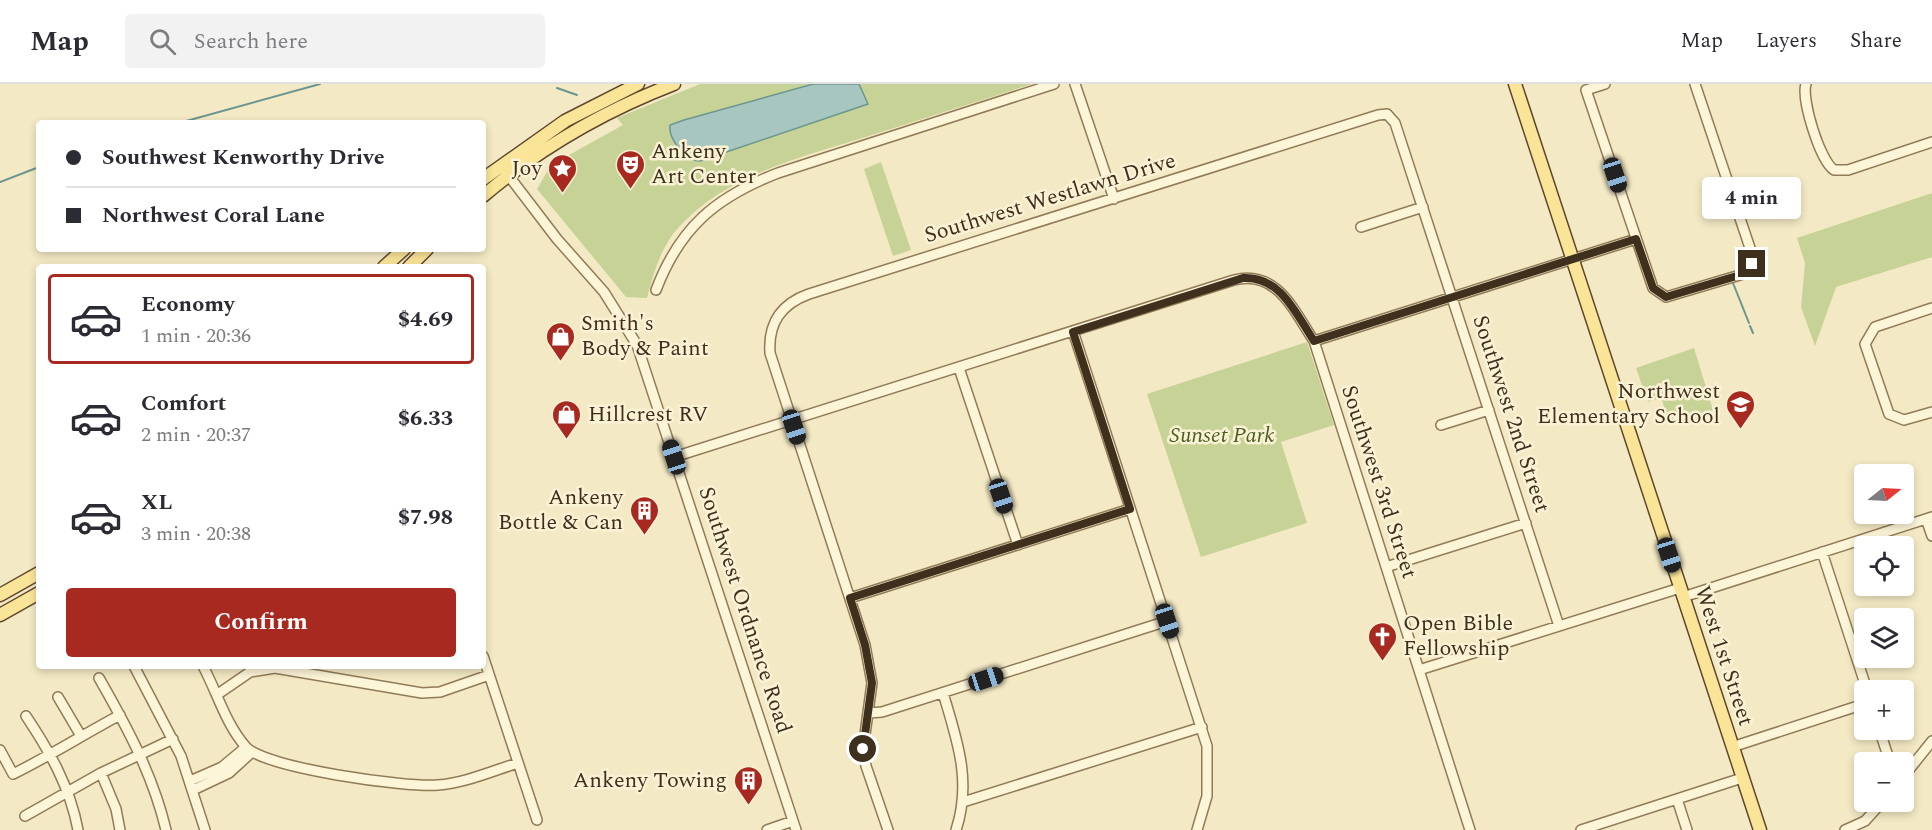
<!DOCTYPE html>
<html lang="en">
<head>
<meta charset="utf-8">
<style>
  body { margin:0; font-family:Spectral,serif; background:#f2f2f3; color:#2b2b33; height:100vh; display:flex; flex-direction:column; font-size:22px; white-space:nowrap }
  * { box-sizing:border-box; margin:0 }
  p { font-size:20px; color:#7c7c81 }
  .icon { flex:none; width:33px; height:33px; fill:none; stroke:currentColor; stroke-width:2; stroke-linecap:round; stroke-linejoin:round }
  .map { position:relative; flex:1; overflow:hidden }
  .sheet { position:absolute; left:36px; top:180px; width:450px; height:405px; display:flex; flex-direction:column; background:#fff; border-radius:6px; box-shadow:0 3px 9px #0003 }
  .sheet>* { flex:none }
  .guide { position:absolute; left:36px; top:36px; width:450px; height:132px; border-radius:6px; box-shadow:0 3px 9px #0003; display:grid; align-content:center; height:132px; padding:0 30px; background:#fff }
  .needle { width:39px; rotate:72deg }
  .tools { position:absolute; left:1854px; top:380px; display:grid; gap:12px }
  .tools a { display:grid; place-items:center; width:60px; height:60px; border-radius:6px; background:#fff; box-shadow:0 3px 9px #0003; font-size:30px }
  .end { position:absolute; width:27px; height:27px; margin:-14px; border:8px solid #3f301d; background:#fff; box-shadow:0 0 0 3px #fff }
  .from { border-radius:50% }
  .bubble { position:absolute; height:42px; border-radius:6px; background:#fff; box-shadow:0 3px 9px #0003; font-size:20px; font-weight:700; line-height:42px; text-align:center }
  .car { position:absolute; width:18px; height:36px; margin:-18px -9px; border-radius:8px; box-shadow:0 0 4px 2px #0007; background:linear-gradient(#222 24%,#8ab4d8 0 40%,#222 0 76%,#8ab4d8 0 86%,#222 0) }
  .guide b { display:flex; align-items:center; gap:21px; height:57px; font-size:22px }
  .guide b+b { border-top:2px solid #e1e1e2 }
  .guide i { width:15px; height:15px; background:#2b2b33 }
  ul { padding:10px 0 0; list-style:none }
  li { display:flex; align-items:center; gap:18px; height:90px; margin:0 12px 9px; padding:0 18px; border:3px solid transparent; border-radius:6px }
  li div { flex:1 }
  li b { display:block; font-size:22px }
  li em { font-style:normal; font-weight:700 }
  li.selected { border-color:#a8291f }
  li>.icon { width:54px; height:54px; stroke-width:1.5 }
  .primary-button { display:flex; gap:12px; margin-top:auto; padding:12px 30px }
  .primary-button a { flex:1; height:69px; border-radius:6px; background:#a8291f; color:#fff; font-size:24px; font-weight:700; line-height:69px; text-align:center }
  header { display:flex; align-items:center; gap:36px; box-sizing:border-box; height:84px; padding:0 30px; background:#fff; border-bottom:2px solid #e1e1e2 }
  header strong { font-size:28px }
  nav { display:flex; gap:33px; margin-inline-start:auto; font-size:21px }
  .search { width:420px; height:54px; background:#f2f2f3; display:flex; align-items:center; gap:15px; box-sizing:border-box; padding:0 21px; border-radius:6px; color:#7c7c81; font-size:22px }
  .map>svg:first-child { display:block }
  .green { fill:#c7d396 }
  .water { fill:#a6c6bf; stroke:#6b968f; stroke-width:1.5 }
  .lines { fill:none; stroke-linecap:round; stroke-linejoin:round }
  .stream { stroke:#6b968f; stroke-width:2 }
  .minor-casing { stroke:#917b57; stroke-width:12 }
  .major-casing { stroke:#5e472c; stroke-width:15 }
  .minor { stroke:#fdf5d8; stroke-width:9 }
  .major { stroke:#fae498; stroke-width:12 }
  .route { stroke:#3f301d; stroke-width:8 }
  .labels { text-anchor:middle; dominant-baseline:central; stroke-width:5; stroke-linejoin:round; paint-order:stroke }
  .poi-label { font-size:22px; fill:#3f301d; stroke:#faf2d4; text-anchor:start }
  .street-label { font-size:22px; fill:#3f301d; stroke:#faf2d4 }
  .park-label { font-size:22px; font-style:italic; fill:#4a5e21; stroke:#faf2d4 }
</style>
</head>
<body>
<header>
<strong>Map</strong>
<div class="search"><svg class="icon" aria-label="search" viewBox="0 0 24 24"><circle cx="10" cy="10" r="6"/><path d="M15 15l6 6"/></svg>Search here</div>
<nav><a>Map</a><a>Layers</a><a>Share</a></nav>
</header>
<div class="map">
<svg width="1932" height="746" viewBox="0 0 1932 746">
  <rect width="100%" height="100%" fill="#f3e9c4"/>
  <path class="green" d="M700,0H1032C979,17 925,34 872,51C803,73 728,89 678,144C661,163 653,190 647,214L626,213L537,105L551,81L623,41L617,34Z
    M881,78L911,166L893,172L864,85Z
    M1932,109V173L1836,203L1815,262L1801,223L1805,179L1797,154Z
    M1307,258L1334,341L1281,358L1307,439L1201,473L1147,310Z
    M1694,264L1713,326L1695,331L1693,328L1669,336L1661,314L1648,318L1636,284Z"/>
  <path class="water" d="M813,0H859L868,20L700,77C686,77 668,55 670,41L684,36Z"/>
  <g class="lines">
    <path class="stream" d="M557,4L577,11
      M179,39L320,0
      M0,98L39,83
      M1733,199L1749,239
      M1750,242L1753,249"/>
    <defs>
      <path id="minor" d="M1075,0L1114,115
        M1605,0L1586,6L1653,204L1666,213L1740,191L1747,187L1753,173L1695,0
        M1806,0C1801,15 1820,77 1834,86H1848L1932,58
        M505,87L557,155L604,208L637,261L796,746
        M1361,143L1423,123
        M656,206C680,143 716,113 778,89L1054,0
        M1932,224L1875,243L1865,260L1889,330L1904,336L1932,328
        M1073,247L1207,662V712L1197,746
        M1314,257L1636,155
        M959,284L1018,461
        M1441,341L1489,326
        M674,373L1234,196C1277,185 1294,227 1314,257L1470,746
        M1926,435L1932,452
        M1822,468L1867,606
        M1386,483L1526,439
        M1683,513L1932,433
        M850,514L1130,425
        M483,572L537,736
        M134,582L181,672L205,746
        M203,582C217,608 226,641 246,663C265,684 407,704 438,701C465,699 492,687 518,679
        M1419,586L1680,504
        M99,594C127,643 153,691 166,746
        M943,609C957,656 972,697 956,746
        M218,610L250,588L275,584L422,609L440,608L489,591
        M58,613L81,652
        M869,629L882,628L1167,537
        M26,632C50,668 70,703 78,746
        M1879,645L1890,678
        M1732,663L1864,620
        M0,666L13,690C50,672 84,650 120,631
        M101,689L116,725L120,746
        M1904,692L1932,657
        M190,697L222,683L246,663
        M193,706L229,689L252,668
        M1677,715L1687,746
        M963,718L1202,643
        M25,732L101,689L173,655
        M767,746L793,737
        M888,746L866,682L863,665L872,599L865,561L770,269C768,239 781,220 809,210L1378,31L1387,30L1395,39L1559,542
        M1581,746L1742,694
        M1845,746L1865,737L1883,717"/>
      <path id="major" d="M1515,0L1760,746
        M483,95L565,37L638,0
        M483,112C541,63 604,27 674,0
        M384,183L404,165
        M409,183L427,165
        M0,511L39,489
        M0,531L39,509"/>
    </defs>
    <use href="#minor" class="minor-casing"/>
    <use href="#major" class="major-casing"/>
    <use href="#minor" class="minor"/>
    <use href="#major" class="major"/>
  </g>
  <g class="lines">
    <path class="route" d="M863,665L872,599L865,561L850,514L1130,425L1073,248L1243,194C1281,192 1296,230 1314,257L1636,155L1653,204L1666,213L1740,191L1752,180"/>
  </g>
  <defs>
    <symbol id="theatre-pin" viewBox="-11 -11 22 30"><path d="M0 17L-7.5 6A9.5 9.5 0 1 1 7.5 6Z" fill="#a8291f" stroke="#faf2d4"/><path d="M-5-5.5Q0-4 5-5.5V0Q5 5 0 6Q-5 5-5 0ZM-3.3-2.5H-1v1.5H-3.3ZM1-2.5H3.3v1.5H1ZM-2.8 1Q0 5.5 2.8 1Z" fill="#fff"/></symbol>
    <symbol id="sight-pin" viewBox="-11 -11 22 30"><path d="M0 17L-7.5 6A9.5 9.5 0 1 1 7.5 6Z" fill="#a8291f" stroke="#faf2d4"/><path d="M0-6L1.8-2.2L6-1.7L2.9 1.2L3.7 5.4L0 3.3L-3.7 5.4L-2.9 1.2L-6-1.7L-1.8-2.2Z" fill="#fff"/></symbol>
    <symbol id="shop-pin" viewBox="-11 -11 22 30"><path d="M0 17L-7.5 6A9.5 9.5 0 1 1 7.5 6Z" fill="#a8291f" stroke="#faf2d4"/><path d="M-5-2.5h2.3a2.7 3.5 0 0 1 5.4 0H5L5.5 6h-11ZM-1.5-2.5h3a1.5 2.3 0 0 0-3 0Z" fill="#fff"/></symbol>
    <symbol id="school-pin" viewBox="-11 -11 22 30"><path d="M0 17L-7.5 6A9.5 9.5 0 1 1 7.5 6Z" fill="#a8291f" stroke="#faf2d4"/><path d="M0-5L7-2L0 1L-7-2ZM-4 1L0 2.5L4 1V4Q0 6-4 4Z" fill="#fff"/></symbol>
    <symbol id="building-pin" viewBox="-11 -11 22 30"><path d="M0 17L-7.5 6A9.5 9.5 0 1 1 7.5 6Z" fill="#a8291f" stroke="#faf2d4"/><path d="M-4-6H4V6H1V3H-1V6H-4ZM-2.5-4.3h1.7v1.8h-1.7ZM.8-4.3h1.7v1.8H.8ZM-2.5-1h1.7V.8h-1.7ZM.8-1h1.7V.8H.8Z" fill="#fff"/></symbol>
    <symbol id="church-pin" viewBox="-11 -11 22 30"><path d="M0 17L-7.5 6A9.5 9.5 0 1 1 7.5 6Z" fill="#a8291f" stroke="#faf2d4"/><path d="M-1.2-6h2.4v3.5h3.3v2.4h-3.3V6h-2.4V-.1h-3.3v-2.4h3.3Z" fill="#fff"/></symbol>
  </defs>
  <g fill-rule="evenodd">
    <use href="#theatre-pin" x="614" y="64" width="33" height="45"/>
    <use href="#sight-pin" x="546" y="68" width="33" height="45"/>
    <use href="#shop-pin" x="544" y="236" width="33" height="45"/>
    <use href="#school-pin" x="1724" y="304" width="33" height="45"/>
    <use href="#shop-pin" x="550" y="314" width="33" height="45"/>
    <use href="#building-pin" x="628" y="410" width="33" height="45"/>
    <use href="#church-pin" x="1366" y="536" width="33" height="45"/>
    <use href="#building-pin" x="732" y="680" width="33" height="45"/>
  </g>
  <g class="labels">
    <g class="poi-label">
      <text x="651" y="67">Ankeny<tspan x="651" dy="25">Art Center</tspan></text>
      <text x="542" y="84" text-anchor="end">Joy</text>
      <text x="581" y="239">Smith's<tspan x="581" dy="25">Body &amp; Paint</tspan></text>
      <text x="1720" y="307" text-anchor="end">Northwest<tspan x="1720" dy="25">Elementary School</tspan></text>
      <text x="588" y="330">Hillcrest RV</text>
      <text x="623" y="413" text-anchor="end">Ankeny<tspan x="623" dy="25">Bottle &amp; Can</tspan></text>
      <text x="1403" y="539">Open Bible<tspan x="1403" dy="25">Fellowship</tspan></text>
      <text x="727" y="696" text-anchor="end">Ankeny Towing</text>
    </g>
    <g class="street-label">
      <text transform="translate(1050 114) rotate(-17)">Southwest Westlawn Drive</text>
      <text transform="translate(1511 330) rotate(72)">Southwest 2nd Street</text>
      <text transform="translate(1379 398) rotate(72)">Southwest 3rd Street</text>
      <text transform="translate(745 526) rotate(72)">Southwest Ordnance Road</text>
      <text transform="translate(1724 572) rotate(72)">West 1st Street</text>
    </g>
    <g class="park-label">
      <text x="1222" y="351">Sunset Park</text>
    </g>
  </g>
</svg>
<div class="tools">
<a><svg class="needle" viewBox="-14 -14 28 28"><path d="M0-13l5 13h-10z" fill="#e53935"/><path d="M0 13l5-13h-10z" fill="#7c7c81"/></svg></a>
<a><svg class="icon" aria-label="locate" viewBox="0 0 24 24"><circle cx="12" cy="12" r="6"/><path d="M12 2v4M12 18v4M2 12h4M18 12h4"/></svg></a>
<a><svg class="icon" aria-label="layers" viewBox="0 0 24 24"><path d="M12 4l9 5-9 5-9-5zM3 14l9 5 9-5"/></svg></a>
<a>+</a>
<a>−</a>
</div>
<i class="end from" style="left:863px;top:665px"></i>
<i class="end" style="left:1752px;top:180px"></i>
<div class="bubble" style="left:1702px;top:93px;width:99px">4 min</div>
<i class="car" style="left:1615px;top:91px;rotate:162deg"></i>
<i class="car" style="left:794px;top:343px;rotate:162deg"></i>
<i class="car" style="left:674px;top:373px;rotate:342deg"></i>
<i class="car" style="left:1001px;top:412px;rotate:162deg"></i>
<i class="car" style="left:1669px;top:471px;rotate:162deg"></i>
<i class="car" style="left:1167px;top:537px;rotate:162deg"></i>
<i class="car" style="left:986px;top:595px;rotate:72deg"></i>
<div class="guide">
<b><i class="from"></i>Southwest Kenworthy Drive</b>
<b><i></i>Northwest Coral Lane</b>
</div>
<section class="sheet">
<ul>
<li class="selected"><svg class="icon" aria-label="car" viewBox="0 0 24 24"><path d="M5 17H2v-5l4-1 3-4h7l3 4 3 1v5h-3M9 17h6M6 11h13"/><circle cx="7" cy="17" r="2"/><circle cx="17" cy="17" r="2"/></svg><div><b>Economy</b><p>1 min · 20:36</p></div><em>$4.69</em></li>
<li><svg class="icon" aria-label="car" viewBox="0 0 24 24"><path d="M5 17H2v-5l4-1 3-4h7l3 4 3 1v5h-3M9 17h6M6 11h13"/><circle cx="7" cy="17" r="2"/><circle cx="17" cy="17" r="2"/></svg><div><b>Comfort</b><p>2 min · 20:37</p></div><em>$6.33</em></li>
<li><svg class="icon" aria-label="car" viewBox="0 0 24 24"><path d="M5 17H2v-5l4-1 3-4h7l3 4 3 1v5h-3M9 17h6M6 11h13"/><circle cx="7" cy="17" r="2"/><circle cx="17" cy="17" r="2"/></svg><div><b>XL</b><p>3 min · 20:38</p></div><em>$7.98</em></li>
</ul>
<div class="primary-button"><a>Confirm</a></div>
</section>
</div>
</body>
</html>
